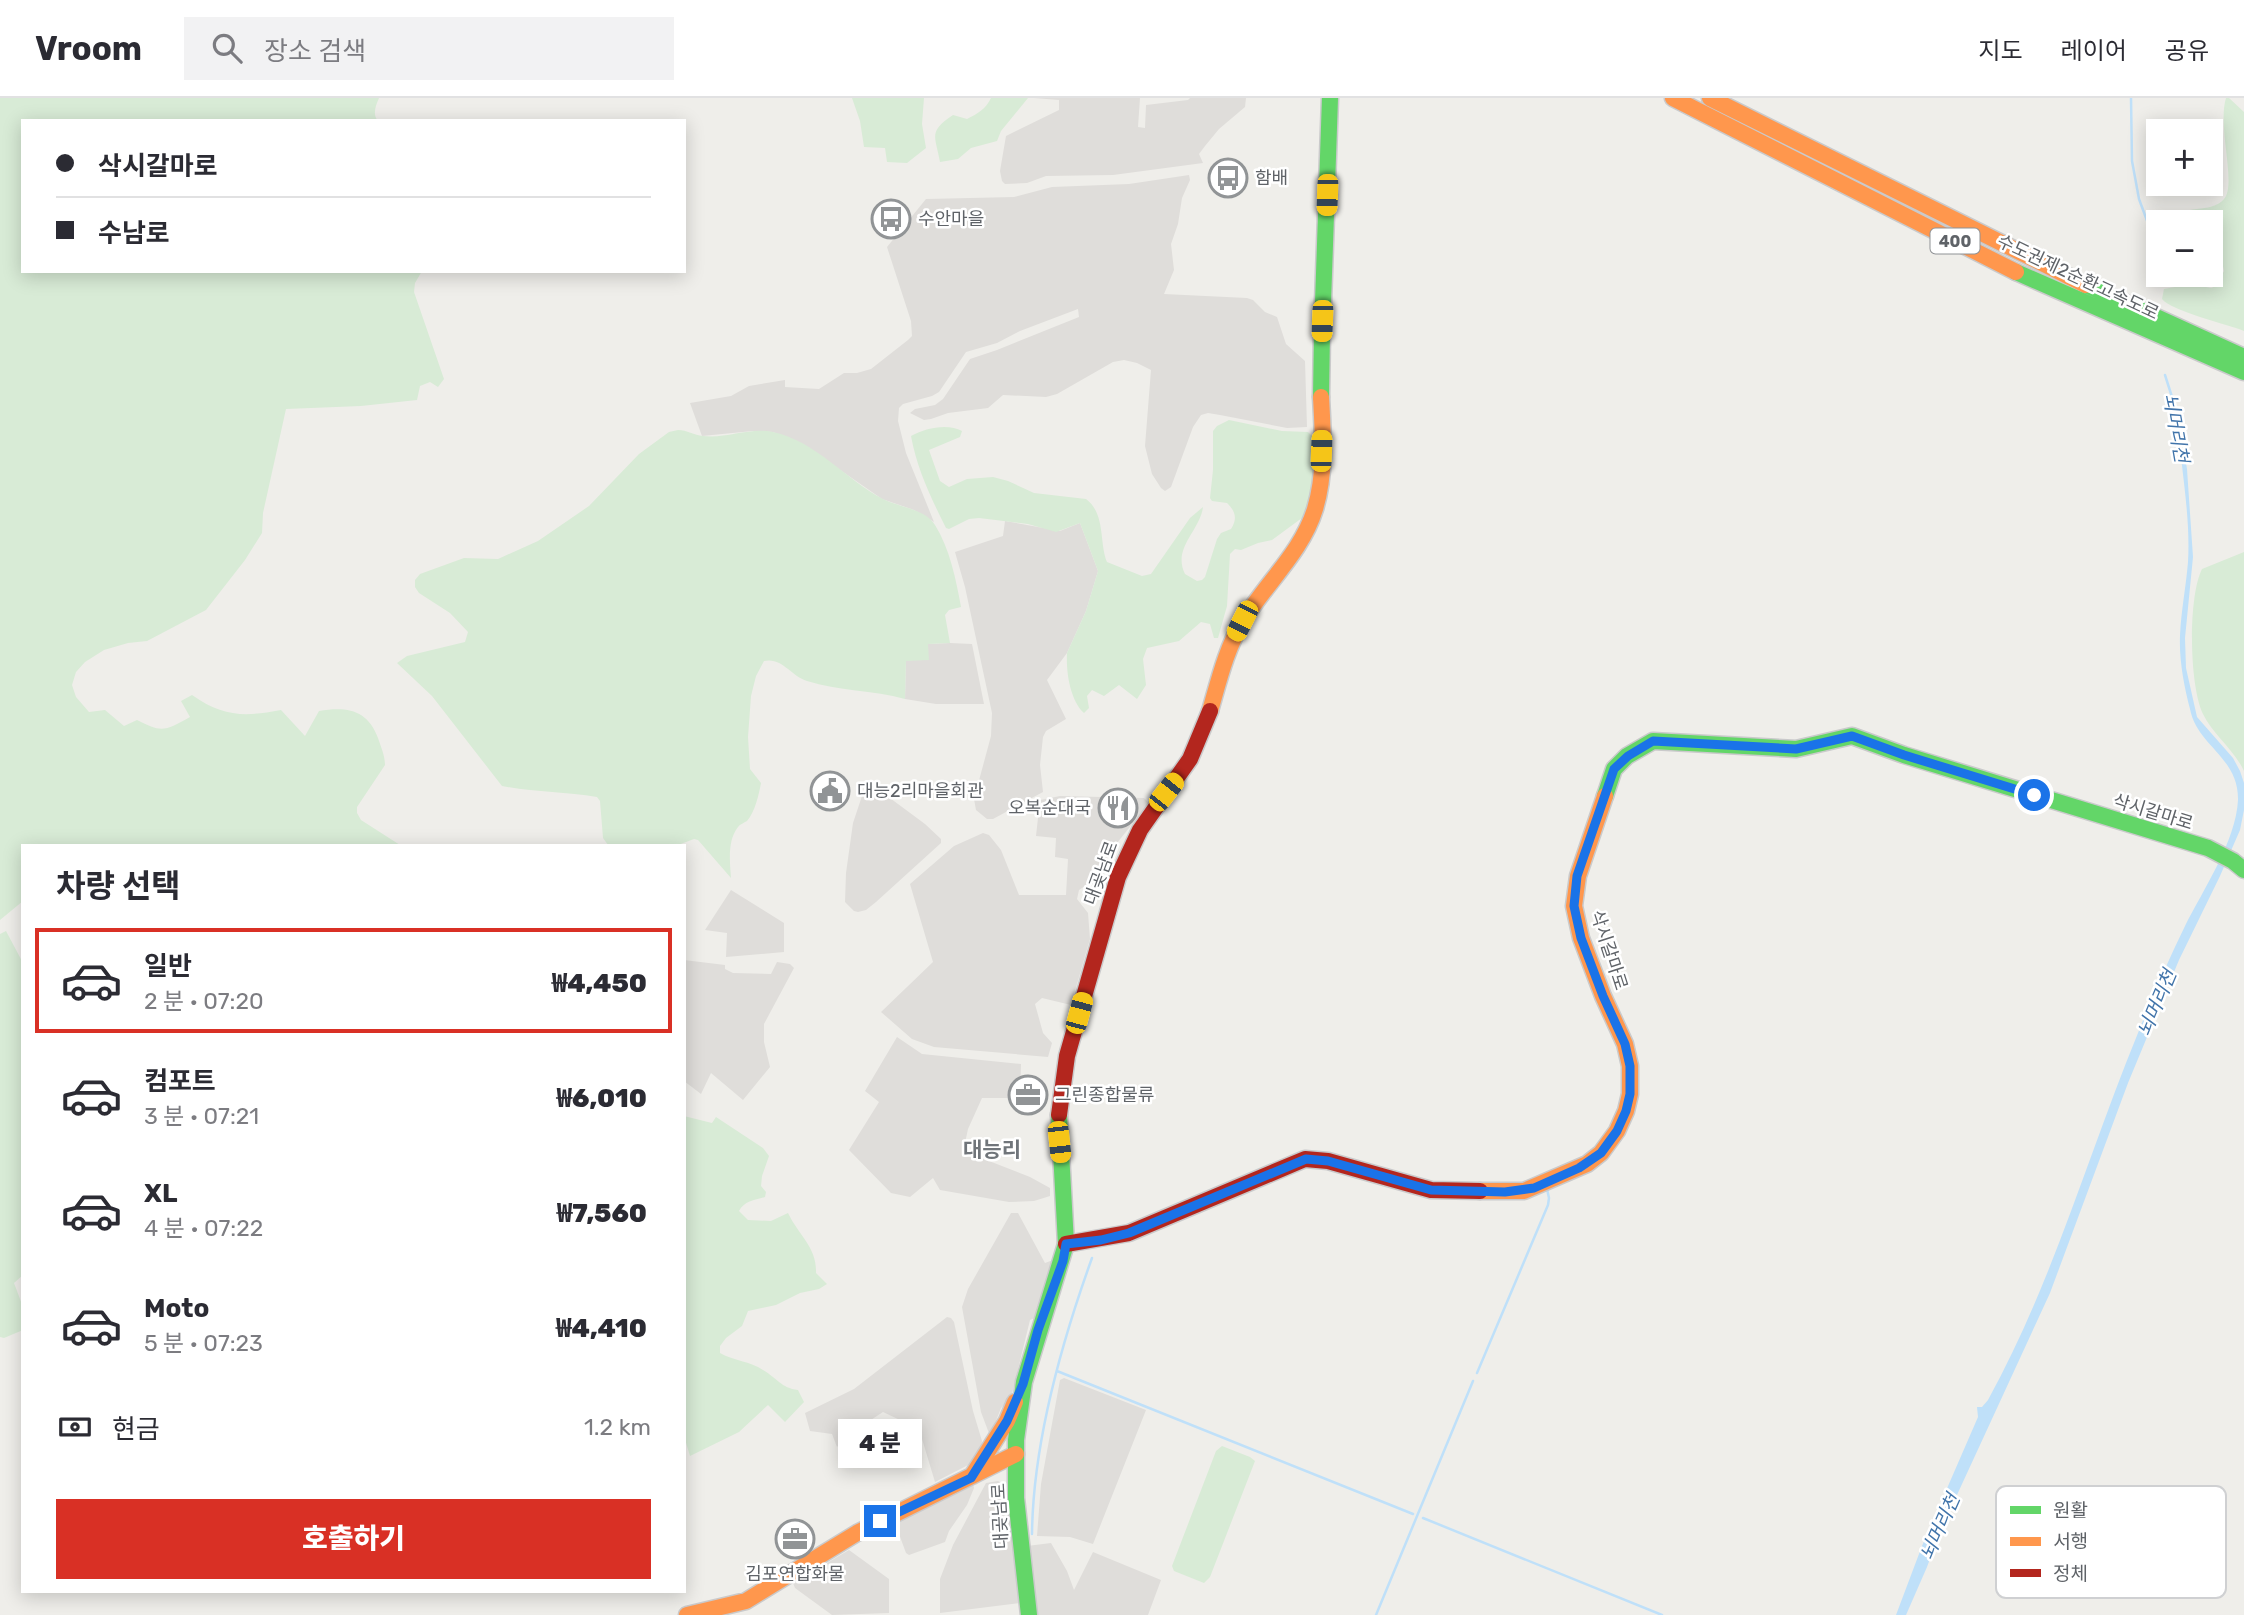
<!DOCTYPE html>
<html lang="ko">
<head>
<meta charset="utf-8">
<style>
  body { margin:0; font-family:Rubik,"Noto Sans KR",sans-serif; background:#f2f2f3; color:#2b2b33; height:100vh; display:flex; flex-direction:column; font-size:26px; white-space:nowrap }
  * { box-sizing:border-box; margin:0 }
  p { font-size:23px; color:#7c7c81 }
  .icon { flex:none; width:38px; height:38px; fill:none; stroke:currentColor; stroke-width:2; stroke-linecap:round; stroke-linejoin:round }
  .map { position:relative; flex:1; overflow:hidden }
  .sheet { position:absolute; left:21px; top:746px; width:665px; height:749px; display:flex; flex-direction:column; background:#fff; border-radius:0px; box-shadow:0 4px 18px #0003 }
  .sheet>* { flex:none }
  .guide { position:absolute; left:21px; top:21px; width:665px; height:154px; border-radius:0px; box-shadow:0 4px 18px #0003; display:grid; align-content:center; height:154px; padding:0 35px; background:#fff }
  .buttons { position:absolute; left:2146px; top:21px; display:grid; gap:14px }
  .buttons a { display:grid; place-items:center; width:77px; height:77px; border-radius:0px; background:#fff; box-shadow:0 4px 18px #0003; font-size:35px }
  .end { position:absolute; width:32px; height:32px; margin:-16px; border:9px solid #1a73e8; background:#fff; box-shadow:0 0 0 4px #fff }
  .from { border-radius:50% }
  .bubble { position:absolute; height:49px; border-radius:0px; background:#fff; box-shadow:0 4px 18px #0003; font-size:23px; font-weight:800; line-height:49px; text-align:center }
  .car { position:absolute; width:21px; height:42px; margin:-21px -10px; border-radius:9px; box-shadow:0 0 5px 2px #0007; background:linear-gradient(#f5c518 24%,#345 0 40%,#f5c518 0 76%,#345 0 86%,#f5c518 0) }
  .guide b { display:flex; align-items:center; gap:24px; height:66px; font-size:26px }
  .guide b+b { border-top:2px solid #e1e1e2 }
  .guide i { width:18px; height:18px; background:#2b2b33 }
  ul { padding:0; list-style:none }
  li { display:flex; align-items:center; gap:21px; height:105px; margin:0 14px 10px; padding:0 21px; border:4px solid transparent; border-radius:0px }
  li div { flex:1 }
  li b { display:block; font-size:26px }
  li em { font-style:normal; font-weight:800 }
  li.current { border-color:#d93025 }
  li>.icon { width:63px; height:63px; stroke-width:1.5 }
  h2 { padding:0 35px; font-size:32px; line-height:84px }
  .pay { display:flex; align-items:center; gap:18px; height:77px; padding:0 35px; font-size:26px }
  .pay p { margin-inline-start:auto }
  .button { display:flex; gap:14px; margin-top:auto; padding:14px 35px }
  .button a { flex:1; height:80px; border-radius:0px; background:#d93025; color:#fff; font-size:28px; font-weight:800; line-height:80px; text-align:center }
  header { display:flex; align-items:center; gap:42px; box-sizing:border-box; height:98px; padding:0 35px; background:#fff; border-bottom:2px solid #e1e1e2 }
  header strong { font-size:33px }
  nav { display:flex; gap:38px; margin-inline-start:auto; font-size:24px }
  .search { width:490px; height:63px; background:#f2f2f3; display:flex; align-items:center; gap:18px; box-sizing:border-box; padding:0 24px; border-radius:0px; color:#7c7c81; font-size:26px }
  .map>svg:first-child { display:block }
  .industrial { fill:#dfddda }
  .green { fill:#d8ebd6 }
  .water { fill:#bfe0f9 }
  .lines { fill:none; stroke-linecap:round; stroke-linejoin:round }
  .stream { stroke:#bfe0f9; stroke-width:2.5 }
  .fast-casing { stroke:#cacacb; stroke-width:19 }
  .slow-casing { stroke:#cacacb; stroke-width:19 }
  .jam-casing { stroke:#cacacb; stroke-width:19 }
  .fast { stroke:#63d668; stroke-width:16 }
  .slow { stroke:#ff974d; stroke-width:16 }
  .jam { stroke:#b3261e; stroke-width:16 }
  .route { stroke:#1a73e8; stroke-width:9 }
  .labels { text-anchor:middle; dominant-baseline:central; stroke-width:5; stroke-linejoin:round; paint-order:stroke }
  .shield { fill:#fff; stroke:#8f9295; stroke-width:2 }
  .shield-label { font-size:16px; font-weight:bold; fill:#5f6368 }
  .poi-label { font-size:18px; fill:#5f6368; stroke:#fff; text-anchor:start }
  .street-label { font-size:18px; fill:#5f6368; stroke:#fff }
  .water-label { font-size:19px; font-style:italic; fill:#4174aa; stroke:#fff }
  .quarter-label { font-size:21px; font-weight:bold; fill:#70757a; stroke:#fff }
  .key { fill:#fff; stroke:#cfd0d2; stroke-width:2 }
  .key-label { font-size:19px; fill:#5f6368 }
</style>
</head>
<body>
<header>
<strong>Vroom</strong>
<div class="search"><svg class="icon" aria-label="search" viewBox="0 0 24 24"><circle cx="10" cy="10" r="6"/><path d="M15 15l6 6"/></svg>장소 검색</div>
<nav><a>지도</a><a>레이어</a><a>공유</a></nav>
</header>
<div class="map">
<svg width="2244" height="1517" viewBox="0 0 2244 1517">
  <rect width="100%" height="100%" fill="#efeeea"/>
  <path class="industrial" d="M1034,0H1140L1138,29L1145,30L1146,7L1188,2L1190,0H1246L1245,9L1219,31L1205,48L1199,56L1203,65L1113,77L1046,78L1027,85L1005,86L1002,83L1000,73L1006,38L1059,12V2Z
    M1189,77L1190,82L1182,100L1178,126L1171,146L1174,172L1164,196L1247,200L1253,202L1265,214L1277,219L1286,246L1305,263L1307,329L1287,330L1220,317L1208,315L1201,317L1193,329L1171,389L1165,393L1161,390L1152,376L1145,348L1151,272L1137,265L1124,262L1113,264L1057,296L1046,299L1003,297L988,310L948,315L931,321L924,322L910,315L915,311L935,307L943,301L970,261L997,252L1079,219L1078,211L1020,233L997,245L966,254L939,294L932,298L903,306L899,310L898,323L906,355L934,424L914,412L882,401L807,349L773,334L753,333L702,338L690,305L731,298L749,288L785,282V289L819,291L844,275H857L871,271L908,242L912,238L911,223L887,149L926,101L1014,99L1052,89L1129,86Z
    M1005,423L1060,433L1080,425L1098,473L1086,513L1067,555L1047,582L1066,621L1046,633L1043,639L1040,667L1043,694L993,721H987L976,712L974,701L991,638L992,615L965,489L955,454L1003,438Z
    M950,545L972,546L984,606H936L905,601L906,562L928,546Z
    M871,686L925,726L941,741V745L876,804L866,812L858,814L854,813L845,804L846,775L853,725L864,692Z
    M1060,698L1144,700L1149,705L1117,745L1104,771L1098,788L1088,786L1079,792L1077,801L1088,815L1090,841L1071,907L1042,900L1035,906L1043,935L1052,945L1048,959L934,949L912,941L881,914L933,864L910,786L954,748L983,735L989,737L1001,752L1019,797H1066L1068,761L1055,759L1056,740L1036,738L1040,702Z
    M731,792L784,825V854L726,859L727,835L705,832Z
    M684,862L725,867V871L733,875L771,876L777,864L790,866L794,870L764,926V944L770,969L743,1002L711,975L701,996L684,983Z
    M897,939L922,956L1021,966L1020,1000H982L968,1031L965,1045L971,1056L1030,1079L1050,1090V1098L1034,1103L1009,1104L940,1092L933,1080L910,1099L891,1095L849,1052L879,1004L865,993Z
    M1011,1115H1018L1045,1165L1053,1162L1057,1163L1037,1219L1030,1222L1011,1300L1001,1310L990,1338L981,1314L962,1209L968,1191Z
    M947,1219L951,1220L954,1224L973,1313L982,1343L981,1351L974,1364L935,1384L919,1331L883,1314L845,1339L837,1349L832,1336L810,1333L805,1315L854,1291Z
    M1064,1280L1146,1312L1093,1446L1070,1439L1037,1438L1041,1386L1060,1282Z
    M998,1383L1003,1386L1010,1396L1020,1505L940,1515V1481L953,1447L986,1385Z
    M973,1386L974,1390L967,1407L949,1433L945,1444L909,1457L906,1455L895,1425Z
    M1051,1445L1067,1473L1074,1492L1093,1454L1161,1482L1148,1517H1035L1027,1448Z
    M849,1452L889,1481V1515L832,1517L795,1490L793,1485Z"/>
  <path class="green" d="M0,0H379C376,7 372,16 378,23H23V173H422L415,185L414,194L444,281L438,289L430,284L420,288L417,302L361,308L286,311L263,415L262,435L245,462L206,512L147,543L128,545L104,552L85,564L76,574L72,587L76,599L89,614L105,612L124,628L137,622C162,635 165,633 190,619L181,603L192,597C223,619 245,619 281,612L305,638L319,613C347,608 368,612 378,640C381,649 385,658 385,667L357,709V715L361,722L400,747H23V803L0,822Z
    M852,0H924L922,26L926,50L907,65L887,64L885,50L864,49L860,23Z
    M991,0H1028L1001,33L997,43L971,50L958,61L940,64C935,37 928,34 953,17L967,21C977,16 986,11 991,0Z
    M2226,0H2229L2244,14V233C2227,226 2171,213 2162,201L2164,191L2191,186L2211,190L2216,188L2224,173L2222,164L2210,158V124H2166C2185,104 2210,117 2224,101C2237,86 2217,29 2226,0Z
    M1229,322L1282,333L1308,334L1312,338C1322,362 1311,393 1306,417L1272,442L1258,445L1241,452L1235,451L1230,456L1227,508L1218,540H1214L1210,526L1201,524L1179,543L1147,550L1143,561L1146,587L1137,601L1119,587L1104,598L1092,592L1087,598L1089,610L1084,615C1070,602 1066,574 1067,555L1086,513L1098,473L1080,425L1056,434L1028,426L979,420L969,421L949,431L946,430C931,400 917,371 911,338C925,330 948,325 962,333L960,339L929,352L940,383L949,389L967,381L993,379L1008,383L1034,395L1086,401C1106,416 1099,445 1107,464L1142,478L1151,476L1190,420L1203,409C1200,433 1172,450 1185,476L1197,483L1202,482L1205,479L1217,441L1221,435L1231,431C1238,420 1235,413 1227,405L1212,403L1210,400L1213,372V333L1217,328Z
    M678,332C687,332 694,337 703,338C726,341 750,329 773,334C816,343 846,382 883,401C898,409 926,411 935,427C950,451 956,482 961,509L949,512L945,517L950,545L928,546L929,562L906,563L905,601C873,592 838,593 807,583C791,578 782,559 764,563L756,578L751,598L748,639L750,671L761,685C759,696 755,714 747,723C744,725 740,726 738,729C727,743 730,764 731,780L698,742L694,741L678,747H608L603,740L600,703L597,699C565,694 533,694 502,688L432,598L397,565L407,558L465,544L468,534L450,515L419,495L415,489V482L420,476L464,460L498,461L538,443L589,408L639,356L669,334Z
    M2244,454V673C2233,650 2213,637 2203,616C2189,587 2188,499 2202,471Z
    M6,833L23,865V1177L14,1185L23,1209V1232L4,1240L0,1239V836Z
    M684,1018L712,1025L716,1019L763,1050L769,1058L762,1078L761,1088L766,1094L765,1099C755,1102 744,1103 739,1113L748,1122L771,1123L788,1115C799,1138 817,1149 816,1175L827,1186L819,1191L800,1195L776,1207L748,1213L742,1228L726,1240L720,1248V1255C734,1263 750,1263 763,1272C777,1280 781,1290 798,1292L804,1304L785,1324L768,1307L739,1334L690,1358L684,1338Z
    M1222,1348L1250,1359L1255,1363L1210,1479L1204,1485L1174,1473L1172,1468L1216,1353Z"/>
  <path class="water" d="M2181,359H2185L2187,371L2193,459L2185,540L2186,570L2197,619L2233,660L2240,673L2244,685V712L2240,732L2220,778L2179,862L2128,985L2050,1195L1939,1436L1927,1469L1906,1517H1896L1922,1448L1978,1319L1977,1309H1982L1988,1302C2052,1186 2088,1057 2138,935C2152,899 2168,863 2185,828C2203,792 2236,743 2238,702C2239,659 2197,648 2190,611C2184,588 2179,562 2180,538C2181,513 2186,489 2188,464C2190,429 2185,394 2181,359Z"/>
  <g class="lines">
    <path class="stream" d="M2131,0L2132,63L2139,101L2149,128L2148,149
      M2165,277L2172,299L2183,362
      M1057,1273L1413,1416
      M1477,1275L1548,1107L1549,1100L1547,1091
      M1423,1420L1662,1517
      M1032,1436C1033,1344 1061,1246 1092,1160
      M1376,1517L1473,1283"/>
    <defs>
      <path id="fast" d="M2016,174L2244,274
        M2086,187L2244,259
        M1321,299L1322,234L1330,0
        M1605,698L1614,671L1627,658L1653,643L1796,651L1852,638L1904,657L2208,750L2233,763L2244,772
        M1029,1517L1016,1400V1342L1024,1284L1066,1146L1059,1017"/>
      <path id="slow" d="M1673,0L2016,174
        M1710,0L2086,187
        M1210,613C1219,582 1226,551 1243,523C1266,485 1302,454 1315,411C1326,375 1323,336 1321,299
        M1480,1093H1524L1587,1066L1601,1055L1617,1033L1626,1013L1630,996V968L1625,946L1603,898L1581,840L1574,808L1578,778L1605,698
        M972,1378L1007,1323L1015,1304
        M687,1517L746,1503L857,1435L1016,1356"/>
      <path id="jam" d="M1059,1017L1067,958L1118,779L1140,732L1190,661L1210,613
        M1066,1146L1129,1135L1305,1061L1328,1063L1431,1092L1480,1093"/>
    </defs>
    <use href="#fast" class="fast-casing"/>
    <use href="#slow" class="slow-casing"/>
    <use href="#jam" class="jam-casing"/>
    <use href="#fast" class="fast"/>
    <use href="#slow" class="slow"/>
    <use href="#jam" class="jam"/>
  </g>
  <g class="lines">
    <path class="route" d="M880,1423L971,1380L1007,1323L1023,1286L1038,1232L1063,1163L1066,1146L1101,1142L1129,1135L1306,1061L1328,1063L1431,1092L1505,1094L1534,1090L1579,1070L1601,1055L1617,1033L1626,1013L1630,996V968L1625,946L1603,898L1581,840L1574,808L1577,778L1614,671L1628,658L1653,643L1796,651L1852,638L1904,657L2034,697"/>
  </g>
  <defs>
    <symbol id="bus-ring" viewBox="-11 -11 22 22"><circle r="9.5" fill="#fff" stroke="#919496" stroke-width="1.5"/><path d="M-5-6H5V4H4V6H2V4H-2V6H-4V4H-5ZM-3.5-4V0h7V-4ZM-3.5 1.2v1.5H-2V1.2ZM2 1.2v1.5H3.5V1.2Z" fill="#919496"/></symbol>
    <symbol id="civic-ring" viewBox="-11 -11 22 22"><circle r="9.5" fill="#fff" stroke="#919496" stroke-width="1.5"/><path d="M-.6-6.5H3V-4.5H.6V-3L4-1V1h2V6H-6V1h2V-1L-.6-3ZM-1.2 2.5V6h2.4V2.5Z" fill="#919496"/></symbol>
    <symbol id="restaurant-ring" viewBox="-11 -11 22 22"><circle r="9.5" fill="#fff" stroke="#919496" stroke-width="1.5"/><path d="M-5-6h1v4h1v-4h1v4h1v-4h1v5L-1.5 .5V6h-2V.5L-5-1ZM5-6V6H3V1.5H1.5Q1.5-4 5-6Z" fill="#919496"/></symbol>
    <symbol id="office-ring" viewBox="-11 -11 22 22"><circle r="9.5" fill="#fff" stroke="#919496" stroke-width="1.5"/><path d="M-6-3h4V-5.5h4V-3h4V5H-6ZM-1-4.5V-3h2v-1.5ZM-6 0V1H6V0Z" fill="#919496"/></symbol>
  </defs>
  <g fill-rule="evenodd">
    <use href="#bus-ring" x="1206" y="58" width="44" height="44"/>
    <use href="#bus-ring" x="869" y="99" width="44" height="44"/>
    <use href="#civic-ring" x="808" y="671" width="44" height="44"/>
    <use href="#restaurant-ring" x="1096" y="688" width="44" height="44"/>
    <use href="#office-ring" x="1006" y="975" width="44" height="44"/>
    <use href="#office-ring" x="773" y="1419" width="44" height="44"/>
  </g>
  <g class="labels">
    <rect class="shield" x="1930.5" y="130.5" width="49" height="25" rx="5"/>
    <g class="shield-label">
      <text x="1955" y="143">400</text>
    </g>
    <g class="poi-label">
      <text x="1255" y="80">함배</text>
      <text x="918" y="121">수안마을</text>
      <text x="857" y="693">대능2리마을회관</text>
      <text x="1091" y="710" text-anchor="end">오복순대국</text>
      <text x="1055" y="997">그린종합물류</text>
      <text x="795" y="1476" text-anchor="middle">김포연합화물</text>
    </g>
    <g class="street-label">
      <text transform="translate(2078 179) rotate(25)">수도권제2순환고속도로</text>
      <text transform="translate(2153 714) rotate(17)">삭시갈마로</text>
      <text transform="translate(1101 775) rotate(-70)">대곶남로</text>
      <text transform="translate(1609 852) rotate(72)">삭시갈마로</text>
      <text transform="translate(1000 1418) rotate(-93)">대곶남로</text>
    </g>
    <g class="water-label">
      <text transform="translate(2176 330) rotate(80)">뇌머리천</text>
      <text transform="translate(2157 905) rotate(-67)">뇌머리천</text>
      <text transform="translate(1940 1429) rotate(-66)">뇌머리천</text>
    </g>
    <g class="quarter-label">
      <text x="992" y="1051">대능리</text>
    </g>
  </g>
  <rect x="1996" y="1388" width="230" height="112" rx="10" class="key"/>
  <rect x="2010" y="1408" width="31" height="8" fill="#63d668"/>
  <rect x="2010" y="1439" width="31" height="9" fill="#ff974d"/>
  <rect x="2010" y="1471" width="31" height="8" fill="#b3261e"/>
  <g class="key-label">
    <text x="2053" y="1419">원활</text>
    <text x="2053" y="1450">서행</text>
    <text x="2053" y="1482">정체</text>
  </g>
</svg>
<div class="buttons">
<a>+</a>
<a>−</a>
</div>
<i class="end from" style="left:2034px;top:697px"></i>
<i class="end" style="left:880px;top:1423px"></i>
<div class="bubble" style="left:838px;top:1321px;width:84px">4 분</div>
<i class="car" style="left:1327px;top:97px;rotate:182deg"></i>
<i class="car" style="left:1322px;top:223px;rotate:182deg"></i>
<i class="car" style="left:1321px;top:353px;rotate:2deg"></i>
<i class="car" style="left:1242px;top:523px;rotate:207deg"></i>
<i class="car" style="left:1166px;top:694px;rotate:38deg"></i>
<i class="car" style="left:1079px;top:915px;rotate:15deg"></i>
<i class="car" style="left:1059px;top:1044px;rotate:174deg"></i>
<div class="guide">
<b><i class="from"></i>삭시갈마로</b>
<b><i></i>수남로</b>
</div>
<section class="sheet">
<h2>차량 선택</h2>
<ul>
<li class="current"><svg class="icon" aria-label="car" viewBox="0 0 24 24"><path d="M5 17H2v-5l4-1 3-4h7l3 4 3 1v5h-3M9 17h6M6 11h13"/><circle cx="7" cy="17" r="2"/><circle cx="17" cy="17" r="2"/></svg><div><b>일반</b><p>2 분 · 07:20</p></div><em>₩4,450</em></li>
<li><svg class="icon" aria-label="car" viewBox="0 0 24 24"><path d="M5 17H2v-5l4-1 3-4h7l3 4 3 1v5h-3M9 17h6M6 11h13"/><circle cx="7" cy="17" r="2"/><circle cx="17" cy="17" r="2"/></svg><div><b>컴포트</b><p>3 분 · 07:21</p></div><em>₩6,010</em></li>
<li><svg class="icon" aria-label="car" viewBox="0 0 24 24"><path d="M5 17H2v-5l4-1 3-4h7l3 4 3 1v5h-3M9 17h6M6 11h13"/><circle cx="7" cy="17" r="2"/><circle cx="17" cy="17" r="2"/></svg><div><b>XL</b><p>4 분 · 07:22</p></div><em>₩7,560</em></li>
<li><svg class="icon" aria-label="car" viewBox="0 0 24 24"><path d="M5 17H2v-5l4-1 3-4h7l3 4 3 1v5h-3M9 17h6M6 11h13"/><circle cx="7" cy="17" r="2"/><circle cx="17" cy="17" r="2"/></svg><div><b>Moto</b><p>5 분 · 07:23</p></div><em>₩4,410</em></li>
</ul>
<div class="pay"><svg class="icon" aria-label="cash" viewBox="0 0 24 24"><path d="M3 7h18v10H3z"/><circle cx="12" cy="12" r="2"/></svg>현금<p>1.2 km</p></div>
<div class="button"><a>호출하기</a></div>
</section>
</div>
</body>
</html>
